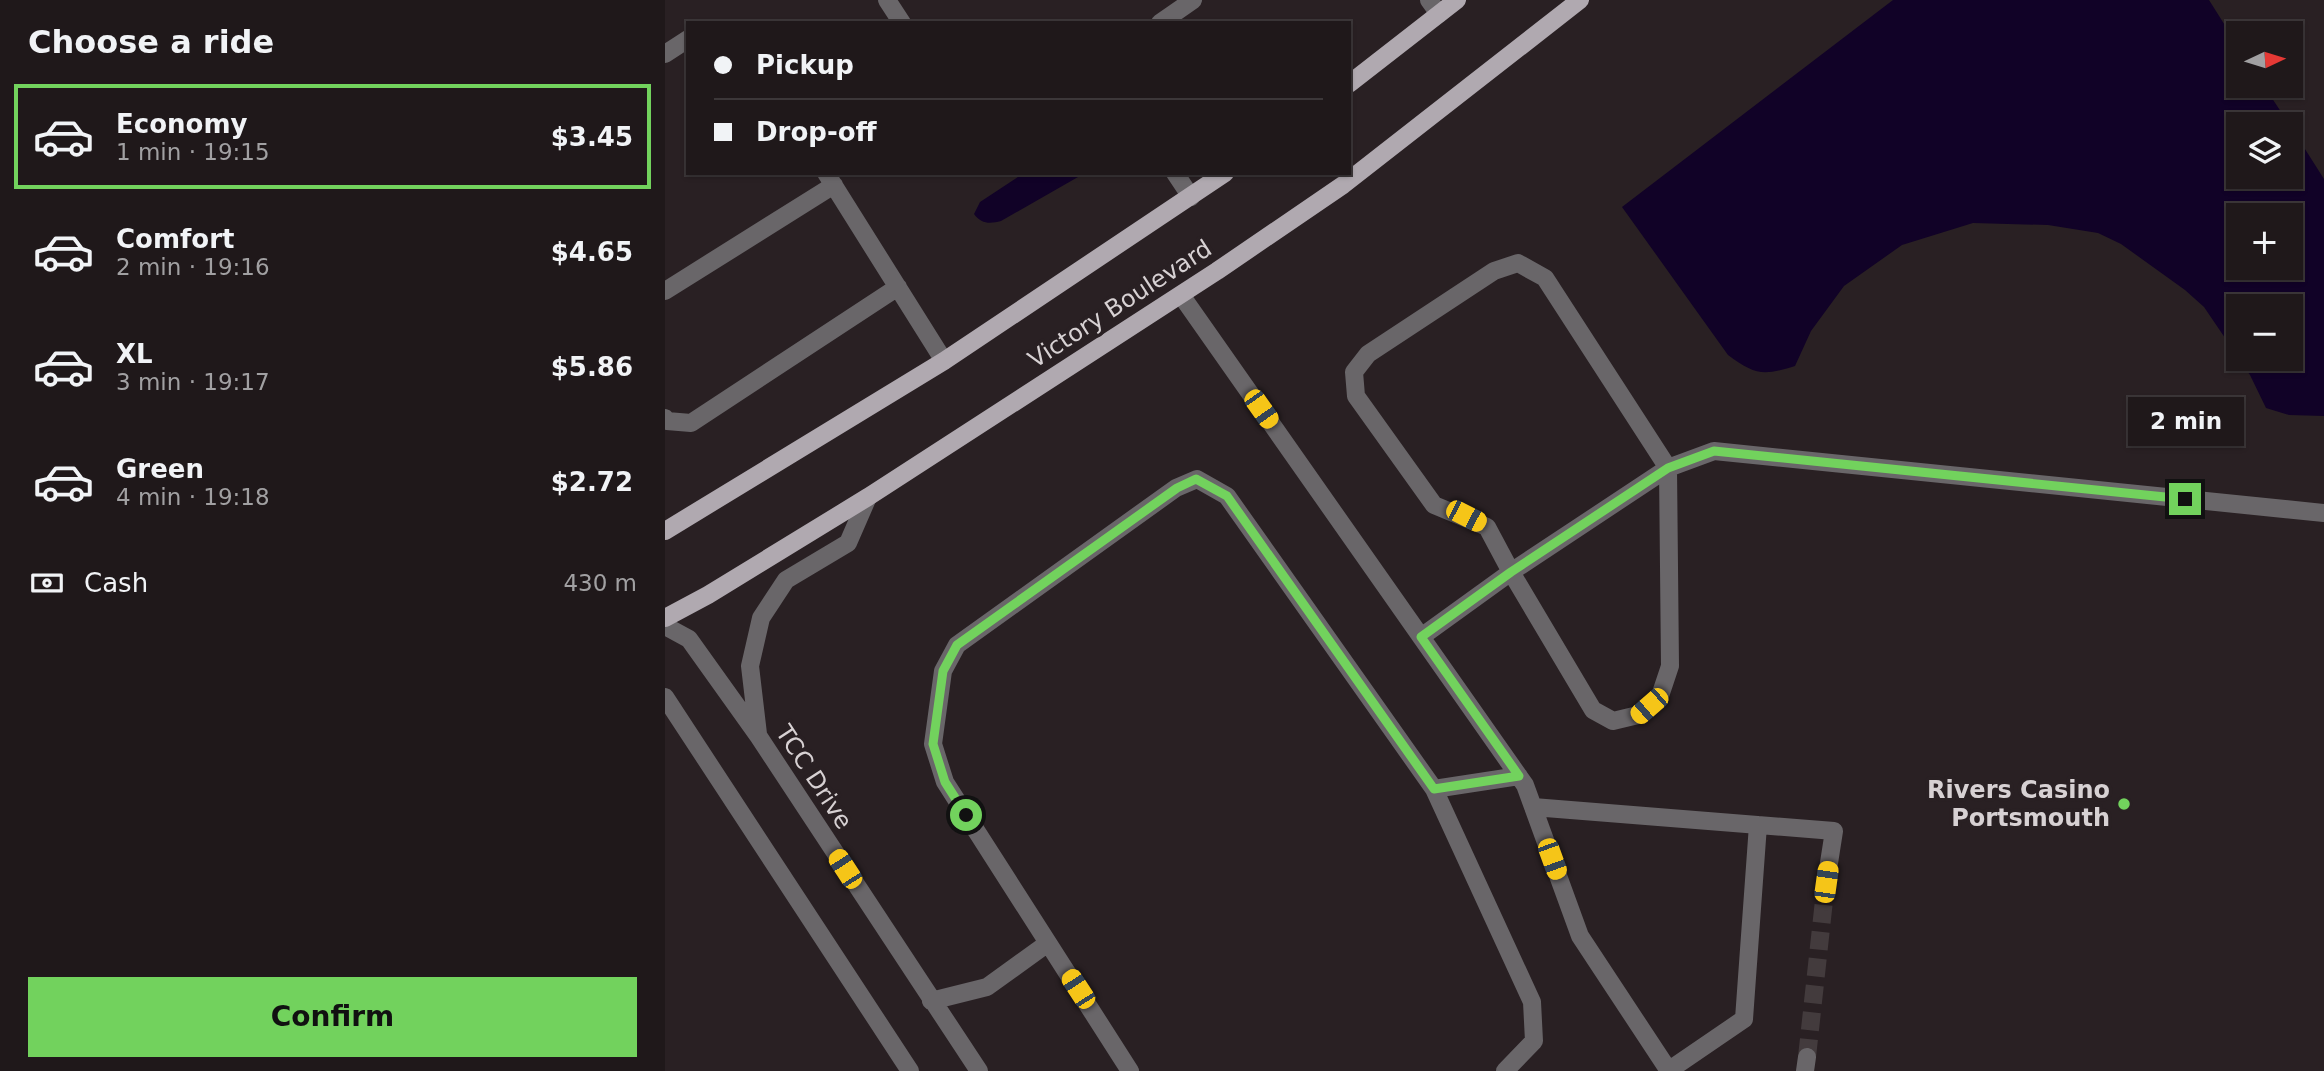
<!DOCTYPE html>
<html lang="en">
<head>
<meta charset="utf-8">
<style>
  body { margin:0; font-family:"DejaVu Sans",sans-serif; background:#272123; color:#f1f3f6; height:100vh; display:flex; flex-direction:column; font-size:26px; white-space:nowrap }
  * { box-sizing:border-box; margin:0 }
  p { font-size:23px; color:#a1a0a2 }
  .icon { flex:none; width:38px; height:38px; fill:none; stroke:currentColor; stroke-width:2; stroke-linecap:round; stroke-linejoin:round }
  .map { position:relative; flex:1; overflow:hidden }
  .panel { display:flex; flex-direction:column; background:#1f181a; width:665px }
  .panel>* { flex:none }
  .guide { position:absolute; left:21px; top:21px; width:665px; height:154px; border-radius:0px; box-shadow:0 2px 5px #0004,0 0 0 2px #3c3739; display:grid; align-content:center; height:154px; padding:0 28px; background:#1f181a }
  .needle { width:46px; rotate:86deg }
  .controls { position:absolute; left:1561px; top:21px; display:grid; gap:14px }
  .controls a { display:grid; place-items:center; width:77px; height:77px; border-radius:0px; background:#1f181a; box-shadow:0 2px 5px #0004,0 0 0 2px #3c3739; font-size:35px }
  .end { position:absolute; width:32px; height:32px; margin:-16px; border:9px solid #72d25d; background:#111; box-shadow:0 0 0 4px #111 }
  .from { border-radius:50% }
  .bubble { position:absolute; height:49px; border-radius:0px; background:#1f181a; box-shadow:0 2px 5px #0004,0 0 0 2px #3c3739; font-size:23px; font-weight:800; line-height:49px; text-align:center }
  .car { position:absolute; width:21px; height:42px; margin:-21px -10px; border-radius:9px; box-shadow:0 0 5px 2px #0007; background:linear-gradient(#f5c518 24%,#345 0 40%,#f5c518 0 76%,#345 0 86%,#f5c518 0) }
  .guide b { display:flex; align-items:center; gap:24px; height:66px; font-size:26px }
  .guide b+b { border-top:2px solid #3c3739 }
  .guide i { width:18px; height:18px; background:#f1f3f6 }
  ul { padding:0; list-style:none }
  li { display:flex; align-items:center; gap:21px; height:105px; margin:0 14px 10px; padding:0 14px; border:4px solid transparent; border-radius:0px }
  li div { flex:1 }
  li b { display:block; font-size:26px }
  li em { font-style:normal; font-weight:800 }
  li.selected { border-color:#72d25d }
  li>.icon { width:63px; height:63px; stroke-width:1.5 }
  h2 { padding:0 28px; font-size:32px; line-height:84px }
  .pay { display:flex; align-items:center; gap:18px; height:77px; padding:0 28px; font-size:26px }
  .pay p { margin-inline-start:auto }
  .action { display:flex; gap:14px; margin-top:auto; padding:14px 28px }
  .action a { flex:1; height:80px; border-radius:0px; background:#72d25d; color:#111; font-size:28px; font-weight:800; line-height:80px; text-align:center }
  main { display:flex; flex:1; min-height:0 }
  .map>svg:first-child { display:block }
  .water { fill:#110227; fill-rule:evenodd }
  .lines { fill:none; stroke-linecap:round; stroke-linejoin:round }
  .minor-tunnel { stroke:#433b3d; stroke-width:18; stroke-dasharray:18 9; stroke-linecap:butt }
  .minor { stroke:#696669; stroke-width:18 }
  .major { stroke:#b0a9b0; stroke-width:18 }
  .route { stroke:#72d25d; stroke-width:9 }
  .poi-dot { fill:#72d25d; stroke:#292023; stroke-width:2.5 }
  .labels { text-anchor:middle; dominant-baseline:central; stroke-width:7; stroke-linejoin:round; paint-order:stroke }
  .street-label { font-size:24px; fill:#d7d1d3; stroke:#292023 }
  .poi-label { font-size:24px; font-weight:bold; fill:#d7d1d3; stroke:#292023; text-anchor:end }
</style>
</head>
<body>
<main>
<section class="panel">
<h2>Choose a ride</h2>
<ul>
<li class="selected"><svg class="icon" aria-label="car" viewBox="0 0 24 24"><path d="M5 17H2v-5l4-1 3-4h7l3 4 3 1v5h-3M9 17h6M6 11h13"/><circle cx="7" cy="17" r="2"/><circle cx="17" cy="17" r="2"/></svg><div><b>Economy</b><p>1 min · 19:15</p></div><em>$3.45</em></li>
<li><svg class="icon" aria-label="car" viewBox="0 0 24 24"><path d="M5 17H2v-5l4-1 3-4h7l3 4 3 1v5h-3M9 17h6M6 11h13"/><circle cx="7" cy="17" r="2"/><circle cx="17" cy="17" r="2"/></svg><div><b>Comfort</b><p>2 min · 19:16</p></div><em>$4.65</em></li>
<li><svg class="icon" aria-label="car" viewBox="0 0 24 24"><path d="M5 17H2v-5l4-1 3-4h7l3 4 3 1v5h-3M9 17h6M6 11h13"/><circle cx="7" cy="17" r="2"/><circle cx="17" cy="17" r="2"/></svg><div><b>XL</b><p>3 min · 19:17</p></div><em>$5.86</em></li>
<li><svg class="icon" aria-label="car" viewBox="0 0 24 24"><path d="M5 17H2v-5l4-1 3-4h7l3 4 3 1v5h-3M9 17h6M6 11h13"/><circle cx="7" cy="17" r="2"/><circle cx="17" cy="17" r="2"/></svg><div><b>Green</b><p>4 min · 19:18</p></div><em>$2.72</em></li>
</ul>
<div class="pay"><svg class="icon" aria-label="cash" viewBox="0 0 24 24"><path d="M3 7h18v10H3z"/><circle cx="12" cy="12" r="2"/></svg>Cash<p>430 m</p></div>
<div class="action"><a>Confirm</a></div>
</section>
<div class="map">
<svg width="1659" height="1071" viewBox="0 0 1659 1071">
  <rect width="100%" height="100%" fill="#292023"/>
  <path class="water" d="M1228,0H1544L1573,46V86H1599L1624,124H1573V177H1626V127L1659,179V416L1624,415L1601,408L1585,375L1574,359H1626V306H1573V357L1539,307L1520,290L1456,244L1433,233L1383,225L1308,223L1237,245L1179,286L1146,331L1130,366C1098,376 1090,375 1063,355L957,207ZM1573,215H1626V268H1573Z
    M359,173H420L336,221C325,224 316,224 309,214L315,202Z"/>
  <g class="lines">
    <path class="minor-tunnel" d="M1142,1057L1161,882"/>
    <path class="minor" d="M222,0L237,23
      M764,0L774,14
      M495,23L528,0
      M0,54L23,39
      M161,173L279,361
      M510,173L526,197
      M0,291L169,185
      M516,295L860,785L915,936L1004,1071
      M0,418L2,421L26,423L233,287
      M0,626L24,639L94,737L314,1071
      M756,637L846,572L928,710L948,721L973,715L995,696L1005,666L1003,468L880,278L853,263L829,271L703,354L689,372L691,396L769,505L822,527L846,572L1003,468L1049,451L1659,513
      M0,697L245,1071
      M93,734L85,666L96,618L121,580L183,543L203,497
      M769,789L854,776
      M868,807L1169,831L1161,882
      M266,1001L322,987L383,943
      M465,1071L280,782L268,744L278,671L292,645L511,488L532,479L562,496L769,789L867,1002L869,1041L840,1071
      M1003,1071L1079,1019L1093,825
      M1140,1071L1142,1057"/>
    <path class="major" d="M684,84L792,0
      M0,531L279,361L560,173
      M0,618L43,595L203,497L552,271L678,185L915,0"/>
  </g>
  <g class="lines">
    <path class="route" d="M301,815L280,782L268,744L278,671L292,645L512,488L531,479L562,496L769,789L854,776L756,637L846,572L1003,468L1049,451L1520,499"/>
  </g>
  <circle class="poi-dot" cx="1459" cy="804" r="7"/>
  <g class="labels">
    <g class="street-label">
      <text transform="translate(455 304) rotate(-33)">Victory Boulevard</text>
      <text transform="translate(149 777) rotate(57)">TCC Drive</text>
    </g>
    <g class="poi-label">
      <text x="1445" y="790">Rivers Casino<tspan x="1445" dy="28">Portsmouth</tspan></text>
    </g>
  </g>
</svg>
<div class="controls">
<a><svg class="needle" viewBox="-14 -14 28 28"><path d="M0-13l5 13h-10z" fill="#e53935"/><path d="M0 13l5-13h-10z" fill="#a1a0a2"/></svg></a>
<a><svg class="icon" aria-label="layers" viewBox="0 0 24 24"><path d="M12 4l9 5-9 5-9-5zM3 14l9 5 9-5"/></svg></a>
<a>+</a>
<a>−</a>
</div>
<i class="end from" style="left:301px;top:815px"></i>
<i class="end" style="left:1520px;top:499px"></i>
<div class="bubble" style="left:1463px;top:397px;width:116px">2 min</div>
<i class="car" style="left:596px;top:409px;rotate:145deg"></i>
<i class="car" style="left:801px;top:516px;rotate:117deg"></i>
<i class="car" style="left:984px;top:706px;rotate:229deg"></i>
<i class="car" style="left:887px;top:859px;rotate:160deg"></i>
<i class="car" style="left:180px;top:869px;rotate:327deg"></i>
<i class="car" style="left:1161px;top:882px;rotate:8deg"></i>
<i class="car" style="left:413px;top:989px;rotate:327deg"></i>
<div class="guide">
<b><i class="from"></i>Pickup</b>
<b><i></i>Drop-off</b>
</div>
</div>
</main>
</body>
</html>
